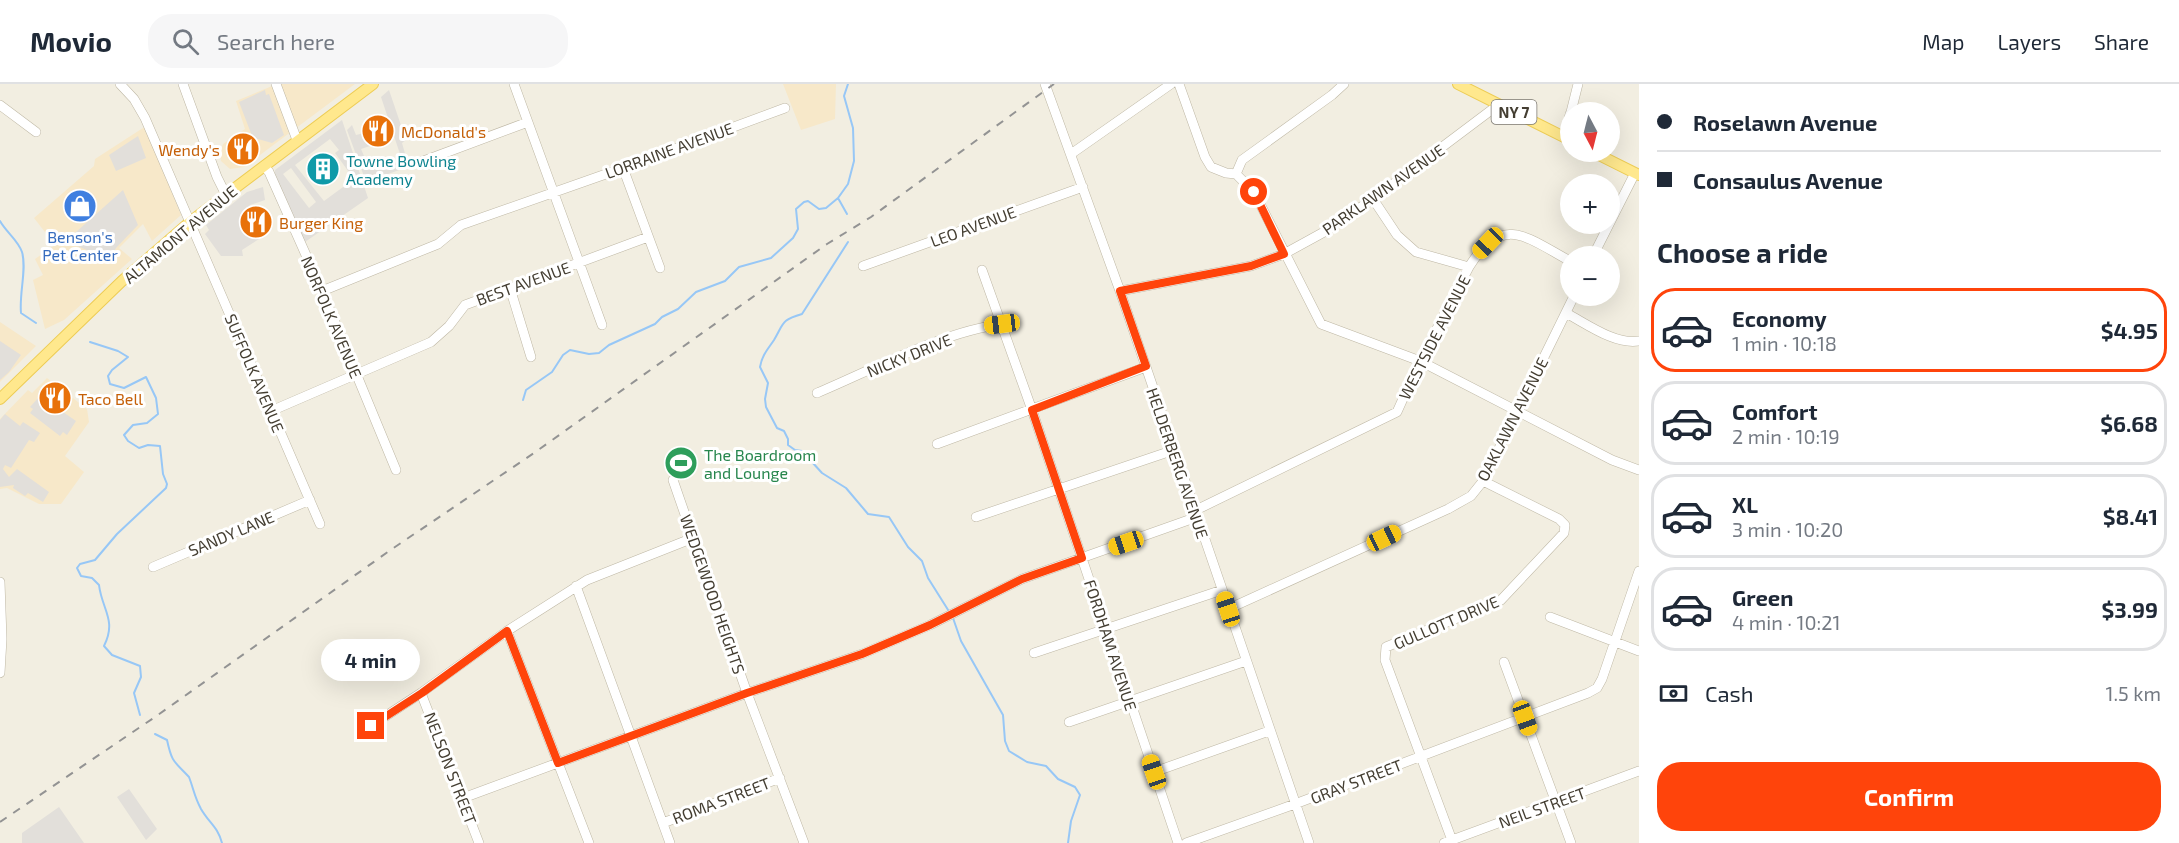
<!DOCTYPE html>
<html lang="en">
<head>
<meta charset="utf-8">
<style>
  body { margin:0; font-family:"Exo 2",sans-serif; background:#f6f6f7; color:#1f2937; height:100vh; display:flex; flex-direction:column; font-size:22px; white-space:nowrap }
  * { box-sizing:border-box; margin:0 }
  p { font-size:20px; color:#747a83 }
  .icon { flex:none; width:33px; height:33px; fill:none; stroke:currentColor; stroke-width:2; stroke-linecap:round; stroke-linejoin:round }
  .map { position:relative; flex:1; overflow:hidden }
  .side { display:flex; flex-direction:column; background:#fff; width:540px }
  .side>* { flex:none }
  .banner { display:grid; align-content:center; height:132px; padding:0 18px; background:#fff }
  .needle { width:39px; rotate:173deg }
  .tools { position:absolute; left:1560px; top:18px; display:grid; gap:12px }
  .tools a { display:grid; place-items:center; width:60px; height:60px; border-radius:50%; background:#fff; box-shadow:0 6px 24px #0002; font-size:30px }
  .end { position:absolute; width:27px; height:27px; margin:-14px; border:8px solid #ff440b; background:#fff; box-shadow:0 0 0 3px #fff }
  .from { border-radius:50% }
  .bubble { position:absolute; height:42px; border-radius:21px; background:#fff; box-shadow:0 6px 24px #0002; font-size:20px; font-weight:700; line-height:42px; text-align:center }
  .car { position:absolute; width:18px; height:36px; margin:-18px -9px; border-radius:8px; box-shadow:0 0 4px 2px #0007; background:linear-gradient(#f5c518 24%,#345 0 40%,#f5c518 0 76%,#345 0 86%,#f5c518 0) }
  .banner b { display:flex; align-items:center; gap:21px; height:57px; font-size:22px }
  .banner b+b { border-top:2px solid #e0e1e3 }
  .banner i { width:15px; height:15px; background:#1f2937 }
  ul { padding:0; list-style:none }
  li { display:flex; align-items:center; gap:18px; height:84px; margin:0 12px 9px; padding:0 6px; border:3px solid #e0e1e3; border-radius:24px }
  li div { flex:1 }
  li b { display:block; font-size:22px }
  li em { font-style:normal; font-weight:700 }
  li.active { border-color:#ff440b }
  li>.icon { width:54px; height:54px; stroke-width:1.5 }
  h2 { padding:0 18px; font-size:27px; line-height:72px }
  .pay { display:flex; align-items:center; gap:15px; height:66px; padding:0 18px; font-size:22px }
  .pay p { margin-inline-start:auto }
  .cta { display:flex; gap:12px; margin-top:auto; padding:12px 18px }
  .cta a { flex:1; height:69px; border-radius:24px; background:#ff440b; color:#fff; font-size:24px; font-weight:700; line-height:69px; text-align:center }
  header { display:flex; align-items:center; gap:36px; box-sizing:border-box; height:84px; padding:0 30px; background:#fff; border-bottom:2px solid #e0e1e3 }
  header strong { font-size:28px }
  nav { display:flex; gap:33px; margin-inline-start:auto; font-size:21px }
  .search { width:420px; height:54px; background:#f6f6f7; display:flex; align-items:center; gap:15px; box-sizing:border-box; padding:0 21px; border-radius:24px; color:#747a83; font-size:22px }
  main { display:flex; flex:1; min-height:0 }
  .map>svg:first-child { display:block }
  .commercial { fill:#f7e8c9 }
  .parking { fill:#e2dfda; fill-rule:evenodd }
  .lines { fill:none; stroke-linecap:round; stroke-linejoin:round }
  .stream { stroke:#97c7f6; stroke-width:2 }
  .minor-casing { stroke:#beb7a4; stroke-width:10 }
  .major-casing { stroke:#edcc54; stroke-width:12 }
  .minor { stroke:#fff; stroke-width:9 }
  .major { stroke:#ffe88d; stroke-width:10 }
  .rail { stroke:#939393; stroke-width:2; stroke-dasharray:8 8; stroke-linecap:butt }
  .route { stroke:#ff440b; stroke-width:8 }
  .labels { text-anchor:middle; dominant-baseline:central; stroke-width:6; stroke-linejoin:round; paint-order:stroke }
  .shield { fill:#fff; stroke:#7c7870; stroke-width:1.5 }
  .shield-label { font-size:15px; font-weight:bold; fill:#443e32 }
  .food-label { font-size:16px; fill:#c56008; stroke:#fff; text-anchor:start }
  .street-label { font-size:16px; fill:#443e32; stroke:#fff }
  .culture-label { font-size:16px; fill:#0d838f; stroke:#fff; text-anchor:start }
  .shop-label { font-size:16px; fill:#366cbe; stroke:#fff }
  .leisure-label { font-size:16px; fill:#27864d; stroke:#fff; text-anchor:start }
</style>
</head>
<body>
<header>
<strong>Movio</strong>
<div class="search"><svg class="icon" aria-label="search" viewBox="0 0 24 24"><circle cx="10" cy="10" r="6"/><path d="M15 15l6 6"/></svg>Search here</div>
<nav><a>Map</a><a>Layers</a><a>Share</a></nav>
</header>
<main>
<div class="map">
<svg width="1639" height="759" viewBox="0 0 1639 759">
  <rect width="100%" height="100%" fill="#f2eee1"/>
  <path class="commercial" d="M277,0H355L244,83L230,85L221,77L220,68L223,60L245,45L236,17Z
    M783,0H836L835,35L801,46Z
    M146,42L181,131L152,157L143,140L119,164L132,175L64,236L45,245L33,196L43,191L35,175L55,161L34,134L94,82L95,75Z
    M0,238L36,262L0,298Z
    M47,294L87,325L89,338L65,372L84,388L61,420H39L7,404L0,405V335L28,306L32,309Z"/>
  <path class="parking" d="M265,6L266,11L269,10L284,51L272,59L258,55L254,57L239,18Z
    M389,6L406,56L402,59L408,80L405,84L371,96L370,92L365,95L347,46L352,41L356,51L368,48L373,61L361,65L370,86L402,76L381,13Z
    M342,36L368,114L305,158L275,91V86ZM330,55L339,66L335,69L354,95L324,117L295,81ZM291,84L316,118L309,124L283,90Z
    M138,52L146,74L116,87L109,71Z
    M263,103L265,116L250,121L240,131L259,155L242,166L243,172H221L205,150L209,146L206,141L247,108Z
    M123,106L138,141L116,164L110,176L66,157Z
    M0,257L21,271L9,288L0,296Z
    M40,312L76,337L67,351L63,348L60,352L30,329L33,325L30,323Z
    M5,330L20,342L23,338L40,349L34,358L29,356L11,384L5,381L3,385L9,393L17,385L49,408L43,418L28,409L25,412L13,404L14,401L0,403V336Z
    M129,705L157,745L146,756L117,713Z
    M59,723L84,759H22V749Z"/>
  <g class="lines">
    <path class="stream" d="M847,130L838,114L848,100L854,77L853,44L844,12L848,0
      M0,137C6,148 18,156 22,168C27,185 19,209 21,229L36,239
      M848,158L802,230C781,236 784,239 774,256C768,265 762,271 760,283L768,299L765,315L766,323L777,344L784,347L788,355V361L795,366L802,367L822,389L846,404L868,430L889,433L908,463L922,477L928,494L950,529
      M90,258L118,267L128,273L112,286L108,292L110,300L124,304L146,293L156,314L158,330L147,339L133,341L124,351L128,357L139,364L148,361L160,362L163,390L167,400L166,404L117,450L95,476L80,480L77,484L81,492L92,494L99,501C102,526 117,536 104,562L112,571L140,582L141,593L134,609L140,631
      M523,316L526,306L552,288L563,271L570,266L589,270L599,269L609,261L655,240L662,233L678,225L696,208L725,197L739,183L771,174L793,154L798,145L796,125L804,118L808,117L819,125L826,124L838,114
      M953,534L961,557L1003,631L1005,657L1009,667L1027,678L1046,682L1058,695L1075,703L1080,711L1071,737L1068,759
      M155,650L167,656C172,679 174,677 189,693C194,706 194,712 201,725C209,739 218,743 222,759"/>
    <defs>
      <path id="minor" d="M120,0L134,15L145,34L320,440
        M183,0L217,93L226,111
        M276,0L297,56
        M514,0L602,241
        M1045,0L1120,207L1309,759
        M1179,0L1205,73L1211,83L1226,89L1236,90L1254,108L1321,240L1420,277L1612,376L1639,386
        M0,21L36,48
        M1571,28L1578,0
        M1565,53L1570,30
        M1071,70L1171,0
        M418,79L528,38
        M264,82L269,88L322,207L396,386
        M623,84L660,184
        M1236,90L1242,76L1332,11L1344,0
        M1373,115L1397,151L1416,168L1469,183
        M1593,172L1635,89
        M863,182L1083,103
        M982,186L1032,326L1178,759
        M510,204L531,273
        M322,207L438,160L461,141L623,84L785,24
        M1120,207L1251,182L1284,170L1324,148L1373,115L1498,21
        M1566,229C1587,240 1615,261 1639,257
        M817,309C872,286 944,247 1003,240
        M271,327L431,258L449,242L465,221L648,153
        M937,360L1146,283
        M673,396L747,609L804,759
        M1194,427L1397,328L1420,277L1469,183C1502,129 1526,153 1570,177
        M976,433L1174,366
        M153,483L310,416
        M0,498L2,555L0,589
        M576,502L670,759
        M1228,525L1448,425L1471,412L1483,397L1574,212
        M1550,533L1639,567
        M507,547L589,759
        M1034,569L1222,506
        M1504,578L1571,759
        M421,609L479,759
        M1069,638L1246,577
        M363,647L421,609L507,547L587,496L693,454
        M1154,688L1269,647
        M463,714L747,609L862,570L930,541L1022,495L1197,433
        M663,739L780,694
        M1186,759L1295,720L1588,609L1597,604L1602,595L1639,487
        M1444,759L1639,687
        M1453,759L1385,576L1386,563L1501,516L1564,449L1565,441L1559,435L1483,397"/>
      <path id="major" d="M1458,0L1570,56
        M1593,68L1639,91
        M0,315L122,197L190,138L373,0"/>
    </defs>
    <use href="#minor" class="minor-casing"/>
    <use href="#major" class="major-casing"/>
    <use href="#minor" class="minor"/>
    <use href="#major" class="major"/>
    <path class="rail" d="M0,738L155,633L392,465L534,369L827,160L871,133L1054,0"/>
  </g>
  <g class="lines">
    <path class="route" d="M371,642L422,609L507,547L558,679L747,609L862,570L930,541L1022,495L1082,474L1032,326L1146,282L1120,207L1251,182L1284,170L1254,108"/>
  </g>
  <defs>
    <symbol id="restaurant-disc" viewBox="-11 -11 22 22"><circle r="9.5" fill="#e8710a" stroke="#fff"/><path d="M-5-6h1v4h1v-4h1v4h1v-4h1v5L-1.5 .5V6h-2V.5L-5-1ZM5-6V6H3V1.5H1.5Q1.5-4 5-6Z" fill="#fff"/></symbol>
    <symbol id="building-disc" viewBox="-11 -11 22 22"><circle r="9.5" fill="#0f9aa8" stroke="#fff"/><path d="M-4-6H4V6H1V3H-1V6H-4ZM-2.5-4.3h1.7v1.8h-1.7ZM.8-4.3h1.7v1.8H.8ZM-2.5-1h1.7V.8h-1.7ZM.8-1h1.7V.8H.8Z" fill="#fff"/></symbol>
    <symbol id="shop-disc" viewBox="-11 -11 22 22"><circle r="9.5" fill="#3f7fe0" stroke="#fff"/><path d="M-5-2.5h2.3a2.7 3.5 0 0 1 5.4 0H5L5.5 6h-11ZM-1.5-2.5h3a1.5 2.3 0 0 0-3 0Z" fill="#fff"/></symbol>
    <symbol id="stadium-disc" viewBox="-11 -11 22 22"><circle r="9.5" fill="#2e9e5b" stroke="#fff"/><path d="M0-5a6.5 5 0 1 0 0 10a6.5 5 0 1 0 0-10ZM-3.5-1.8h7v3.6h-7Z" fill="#fff"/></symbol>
  </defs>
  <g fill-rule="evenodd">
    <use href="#restaurant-disc" x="359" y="28" width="38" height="38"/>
    <use href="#restaurant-disc" x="224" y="46" width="38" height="38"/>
    <use href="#building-disc" x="304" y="66" width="38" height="38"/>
    <use href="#shop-disc" x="61" y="103" width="38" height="38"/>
    <use href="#restaurant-disc" x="237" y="119" width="38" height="38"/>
    <use href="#restaurant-disc" x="36" y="295" width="38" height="38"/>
    <use href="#stadium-disc" x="662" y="360" width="38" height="38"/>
  </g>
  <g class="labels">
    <rect class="shield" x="1491.5" y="16" width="45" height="24" rx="4.5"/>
    <g class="shield-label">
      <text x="1514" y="28">NY 7</text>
    </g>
    <g class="food-label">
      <text x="401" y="47">McDonald's</text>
      <text x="220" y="65" text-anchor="end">Wendy's</text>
      <text x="279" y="138">Burger King</text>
      <text x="78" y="314">Taco Bell</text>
    </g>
    <g class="street-label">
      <text transform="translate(669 66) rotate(-20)">LORRAINE AVENUE</text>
      <text transform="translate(1383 105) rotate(-35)">PARKLAWN AVENUE</text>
      <text transform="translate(973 142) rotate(-20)">LEO AVENUE</text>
      <text transform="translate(180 150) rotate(-40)">ALTAMONT AVENUE</text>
      <text transform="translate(523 199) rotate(-20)">BEST AVENUE</text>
      <text transform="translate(332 233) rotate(67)">NORFOLK AVENUE</text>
      <text transform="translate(1434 253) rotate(-63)">WESTSIDE AVENUE</text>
      <text transform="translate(909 271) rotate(-22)">NICKY DRIVE</text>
      <text transform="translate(255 289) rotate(67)">SUFFOLK AVENUE</text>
      <text transform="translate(1512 335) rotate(-63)">OAKLAWN AVENUE</text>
      <text transform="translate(1178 379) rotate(71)">HELDERBERG AVENUE</text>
      <text transform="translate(231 449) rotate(-23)">SANDY LANE</text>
      <text transform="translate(713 510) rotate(71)">WEDGEWOOD HEIGHTS</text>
      <text transform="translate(1446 538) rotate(-23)">GULLOTT DRIVE</text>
      <text transform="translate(1111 561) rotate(72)">FORDHAM AVENUE</text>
      <text transform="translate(451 684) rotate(69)">NELSON STREET</text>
      <text transform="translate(1356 697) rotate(-21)">GRAY STREET</text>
      <text transform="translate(721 716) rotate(-21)">ROMA STREET</text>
      <text transform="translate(1542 723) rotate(-20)">NEIL STREET</text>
    </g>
    <g class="culture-label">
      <text x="346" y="76">Towne Bowling<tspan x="346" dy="18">Academy</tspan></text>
    </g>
    <g class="shop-label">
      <text x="80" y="152">Benson's<tspan x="80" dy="18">Pet Center</tspan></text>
    </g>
    <g class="leisure-label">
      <text x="704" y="370">The Boardroom<tspan x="704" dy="18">and Lounge</tspan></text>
    </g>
  </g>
</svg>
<div class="tools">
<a><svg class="needle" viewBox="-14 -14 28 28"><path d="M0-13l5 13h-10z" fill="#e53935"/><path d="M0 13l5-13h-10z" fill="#747a83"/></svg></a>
<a>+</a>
<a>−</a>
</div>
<i class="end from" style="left:1254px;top:108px"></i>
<i class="end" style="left:371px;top:642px"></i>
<div class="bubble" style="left:321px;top:555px;width:99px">4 min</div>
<i class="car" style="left:1488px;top:159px;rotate:224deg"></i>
<i class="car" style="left:1002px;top:240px;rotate:263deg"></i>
<i class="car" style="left:1384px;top:454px;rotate:65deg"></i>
<i class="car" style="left:1126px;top:459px;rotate:251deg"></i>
<i class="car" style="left:1228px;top:525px;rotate:342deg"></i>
<i class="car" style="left:1525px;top:634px;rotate:160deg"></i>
<i class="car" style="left:1154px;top:688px;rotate:341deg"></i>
</div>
<section class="side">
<div class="banner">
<b><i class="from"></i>Roselawn Avenue</b>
<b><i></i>Consaulus Avenue</b>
</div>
<h2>Choose a ride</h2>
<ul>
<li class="active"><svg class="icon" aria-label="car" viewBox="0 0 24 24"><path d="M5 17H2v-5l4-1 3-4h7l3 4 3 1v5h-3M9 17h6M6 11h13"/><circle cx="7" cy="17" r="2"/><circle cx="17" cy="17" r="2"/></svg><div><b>Economy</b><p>1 min · 10:18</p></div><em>$4.95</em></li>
<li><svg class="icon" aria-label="car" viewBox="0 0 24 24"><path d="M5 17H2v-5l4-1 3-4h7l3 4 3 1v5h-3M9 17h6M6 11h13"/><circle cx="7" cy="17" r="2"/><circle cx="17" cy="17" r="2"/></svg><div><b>Comfort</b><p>2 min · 10:19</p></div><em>$6.68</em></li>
<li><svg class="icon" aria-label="car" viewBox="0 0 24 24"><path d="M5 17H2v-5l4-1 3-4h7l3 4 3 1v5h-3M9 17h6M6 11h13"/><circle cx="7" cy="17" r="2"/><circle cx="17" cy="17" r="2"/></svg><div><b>XL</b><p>3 min · 10:20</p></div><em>$8.41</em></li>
<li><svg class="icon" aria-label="car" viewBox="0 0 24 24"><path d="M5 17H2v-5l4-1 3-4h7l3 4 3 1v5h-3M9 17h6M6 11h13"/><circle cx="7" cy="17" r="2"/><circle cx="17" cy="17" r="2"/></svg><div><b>Green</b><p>4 min · 10:21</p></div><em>$3.99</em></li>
</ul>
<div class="pay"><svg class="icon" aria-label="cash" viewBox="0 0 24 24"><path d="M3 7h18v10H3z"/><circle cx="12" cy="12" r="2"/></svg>Cash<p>1.5 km</p></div>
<div class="cta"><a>Confirm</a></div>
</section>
</main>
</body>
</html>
